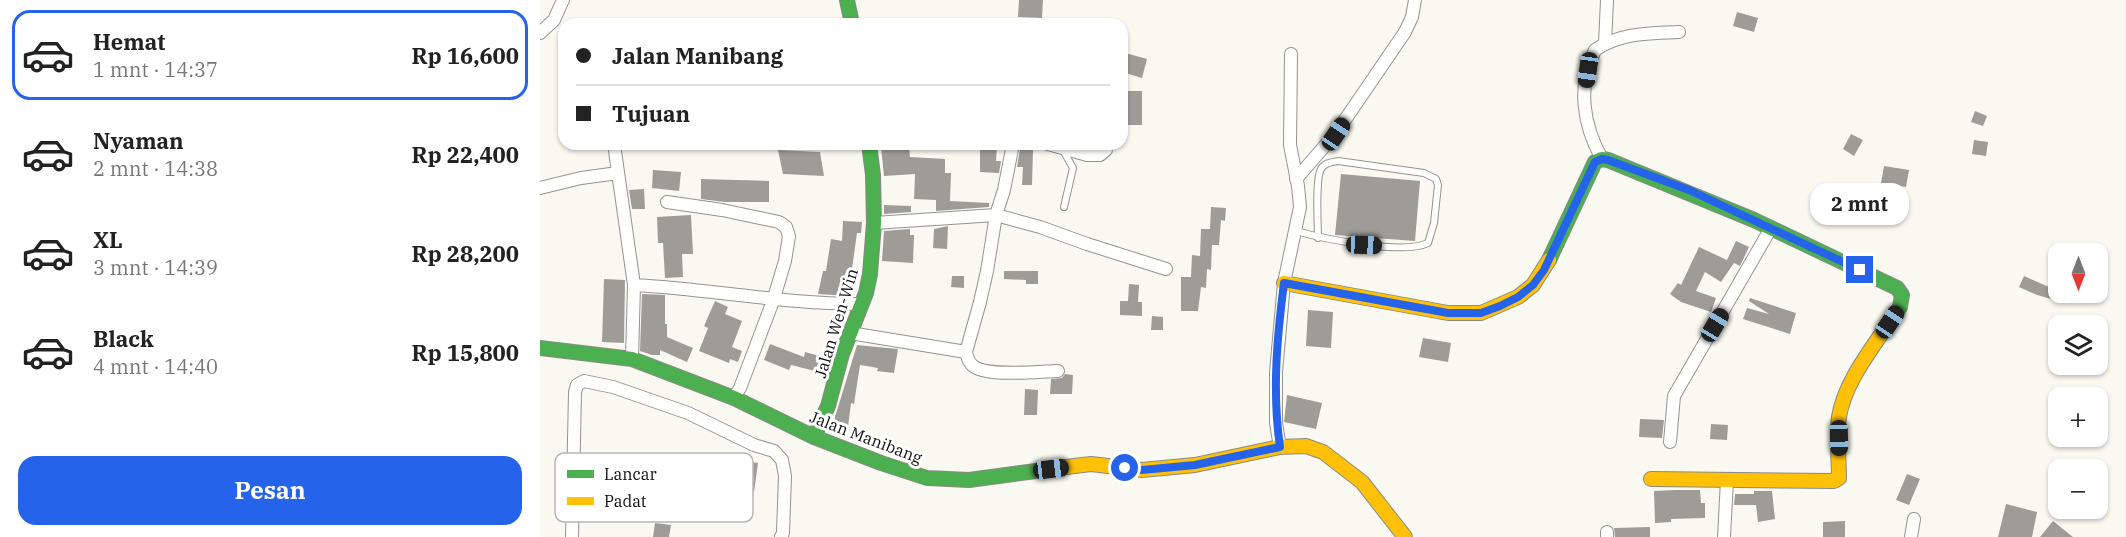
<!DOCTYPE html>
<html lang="id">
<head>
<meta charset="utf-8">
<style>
  body { margin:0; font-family:"IBM Plex Serif",serif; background:#f2f2f2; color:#222; height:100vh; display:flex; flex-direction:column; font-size:22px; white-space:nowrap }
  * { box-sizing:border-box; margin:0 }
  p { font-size:20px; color:#767676 }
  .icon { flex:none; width:33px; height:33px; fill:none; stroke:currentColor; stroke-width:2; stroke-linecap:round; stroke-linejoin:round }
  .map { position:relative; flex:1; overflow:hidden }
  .side { display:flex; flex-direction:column; background:#fff; width:540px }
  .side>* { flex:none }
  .top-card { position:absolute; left:18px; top:18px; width:570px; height:132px; border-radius:18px; box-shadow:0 2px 4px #0004; display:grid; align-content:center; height:132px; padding:0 18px; background:#fff }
  .needle { width:39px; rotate:180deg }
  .tools { position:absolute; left:1508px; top:243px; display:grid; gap:12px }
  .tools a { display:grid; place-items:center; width:60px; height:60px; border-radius:12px; background:#fff; box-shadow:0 2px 4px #0004; font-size:30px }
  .end { position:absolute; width:27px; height:27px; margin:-14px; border:8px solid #2563eb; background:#fff; box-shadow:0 0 0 3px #fff }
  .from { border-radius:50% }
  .bubble { position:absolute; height:42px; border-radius:18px; background:#fff; box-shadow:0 2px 4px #0004; font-size:20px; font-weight:700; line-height:42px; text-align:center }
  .car { position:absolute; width:18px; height:36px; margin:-18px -9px; border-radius:8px; box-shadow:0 0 4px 2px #0007; background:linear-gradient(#222 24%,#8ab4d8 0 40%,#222 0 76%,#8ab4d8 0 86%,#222 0) }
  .top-card b { display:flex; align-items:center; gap:21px; height:57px; font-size:22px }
  .top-card b+b { border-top:2px solid #e0e0e0 }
  .top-card i { width:15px; height:15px; background:#222 }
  ul { padding:10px 0 0; list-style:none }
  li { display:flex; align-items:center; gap:18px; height:90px; margin:0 12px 9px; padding:0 6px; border:3px solid transparent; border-radius:18px }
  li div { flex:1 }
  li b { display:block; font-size:22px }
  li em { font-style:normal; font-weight:700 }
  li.current { border-color:#2563eb }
  li>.icon { width:54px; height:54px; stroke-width:1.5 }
  .action { display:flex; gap:12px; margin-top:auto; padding:12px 18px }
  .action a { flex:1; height:69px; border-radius:18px; background:#2563eb; color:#fff; font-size:24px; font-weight:700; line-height:69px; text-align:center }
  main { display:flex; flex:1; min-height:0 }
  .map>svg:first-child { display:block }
  .building { fill:#9d9c97 }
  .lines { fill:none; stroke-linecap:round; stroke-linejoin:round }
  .lane-casing { stroke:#949390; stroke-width:8 }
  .street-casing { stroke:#949390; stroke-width:14 }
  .fast-casing { stroke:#8a8a86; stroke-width:16 }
  .slow-casing { stroke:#8a8a86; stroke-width:16 }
  .lane { stroke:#fefefd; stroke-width:6 }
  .street { stroke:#fefefd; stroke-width:12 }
  .fast { stroke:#4caf50; stroke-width:14 }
  .slow { stroke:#ffc107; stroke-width:14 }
  .route { stroke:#2563eb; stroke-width:8 }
  .labels { text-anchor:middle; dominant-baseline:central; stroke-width:6; stroke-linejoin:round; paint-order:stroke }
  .street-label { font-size:16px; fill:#0d0d0d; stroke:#fff }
  .key { fill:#fff; stroke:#b6b6b6; stroke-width:1.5 }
  .key-label { font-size:16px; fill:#0d0d0d }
</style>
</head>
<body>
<main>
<section class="side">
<ul>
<li class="current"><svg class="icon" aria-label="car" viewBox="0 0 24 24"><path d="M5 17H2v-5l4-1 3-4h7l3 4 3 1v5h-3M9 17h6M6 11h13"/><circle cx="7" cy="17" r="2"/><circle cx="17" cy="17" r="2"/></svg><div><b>Hemat</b><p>1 mnt · 14:37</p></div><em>Rp 16,600</em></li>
<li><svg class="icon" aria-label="car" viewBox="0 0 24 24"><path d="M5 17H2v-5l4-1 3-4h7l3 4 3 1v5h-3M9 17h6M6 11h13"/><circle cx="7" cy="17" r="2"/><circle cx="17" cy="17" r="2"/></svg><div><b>Nyaman</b><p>2 mnt · 14:38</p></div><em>Rp 22,400</em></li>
<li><svg class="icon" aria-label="car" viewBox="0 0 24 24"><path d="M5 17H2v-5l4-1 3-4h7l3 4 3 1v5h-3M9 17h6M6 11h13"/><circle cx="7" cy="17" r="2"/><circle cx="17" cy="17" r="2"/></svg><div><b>XL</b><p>3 mnt · 14:39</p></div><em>Rp 28,200</em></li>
<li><svg class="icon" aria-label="car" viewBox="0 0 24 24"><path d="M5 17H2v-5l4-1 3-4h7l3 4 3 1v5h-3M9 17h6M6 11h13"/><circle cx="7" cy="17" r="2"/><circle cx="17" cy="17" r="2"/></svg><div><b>Black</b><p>4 mnt · 14:40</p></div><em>Rp 15,800</em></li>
</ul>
<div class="action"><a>Pesan</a></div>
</section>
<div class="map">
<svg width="1586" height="537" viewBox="0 0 1586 537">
  <rect width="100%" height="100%" fill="#faf9f1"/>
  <path class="building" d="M479,0H503L502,18L478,17Z
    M1197,12L1218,18L1214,32L1193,26Z
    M582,52L607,59L602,78L582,72Z
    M586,91H602V125H586Z
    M1435,111L1447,116L1443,126L1431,122Z
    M1311,134L1323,140L1314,156L1303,149Z
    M1434,140L1448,142L1446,156L1432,154Z
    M440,144H457L456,161H461L459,173L440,172Z
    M369,146L370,157L405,159V173H411L410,201L449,203V207L396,211V200L374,199L375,174L344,176L341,147Z
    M480,149L493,150L492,185H482L483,167H477Z
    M238,150L280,152L284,176L243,174Z
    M1344,166L1369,170L1366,187L1341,183Z
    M113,170L141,172L139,191L112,188Z
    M801,174L880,181L875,241L795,235Z
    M161,179L229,181V202H185L161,199Z
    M104,189L105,209H92L89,190Z
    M344,205L371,206V212L344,214Z
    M671,207L686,208L685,221L681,220L679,245H672L671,270L667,269L666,288L661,287L658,311H641V277H651L652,255L660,256L661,229H670Z
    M151,215L153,254H142L143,277L125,278L123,243H118L117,217Z
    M303,221L322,222L321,233H317L311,276L312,277L311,283L313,284L310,296L278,294L283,271H286L291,239L302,241Z
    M408,226L407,249L393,248L394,229Z
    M370,229V235H374L373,263L342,261L344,231Z
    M1196,241L1209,247L1200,266L1194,263L1181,282L1165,272L1156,291L1176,298L1171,312L1141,302L1130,294L1138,283L1141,285L1159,247L1187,260Z
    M1516,264L1518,265V301L1497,295L1479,287L1484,276L1509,287Z
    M464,271H498V284H486V280L464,279Z
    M412,276H424V288L411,287Z
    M64,279L85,280L84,343L62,342Z
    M589,284L599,285L598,302H602V316L580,315V301H588Z
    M102,294L125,295V324H127V337L153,348L147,362L120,350V355H112L100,351Z
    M1210,298L1256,313L1250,334L1203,319L1207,308L1229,314L1209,301Z
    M175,301L188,307L185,314L202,321L192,347L202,351L198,362L190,359L189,363L159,351L168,328L164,326Z
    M768,310L793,312L791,348L766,346Z
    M612,316L623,317V330H611Z
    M883,338L911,343L908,362L879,357Z
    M230,344L264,357L265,352L287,358L283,373L251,365L249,370L224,360Z
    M317,345L358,349L354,373L337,371L338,368L320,365L314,404L311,403L307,435L296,434L293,433L295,417Z
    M525,374L533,375L532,394H510L511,379L522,378Z
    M485,389L498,390L497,415H484Z
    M747,395L782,403L776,429L744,422Z
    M1100,419L1124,420L1122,438L1099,437Z
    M1171,424L1188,425L1187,440L1170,439Z
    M180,458L218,463L214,492L176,487Z
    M1367,474L1380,479L1369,505L1356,500Z
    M1135,490H1160L1161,503H1165V518L1131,519V522L1115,523L1114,491Z
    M1214,491H1232L1235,519L1218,522L1216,505H1194L1195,494H1214Z
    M1466,504L1497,512L1492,537H1458Z
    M1305,521V537H1283V522Z
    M1513,521L1533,537H1500Z
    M115,523L131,525L129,537H113Z
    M1110,527V537H1075L1074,528Z"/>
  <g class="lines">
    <defs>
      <path id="lane" d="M523,150L533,168L524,207
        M756,231C784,239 864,255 888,243L894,223L898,185L896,179L884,173L798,161C792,162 784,163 781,169C775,180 778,224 778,238"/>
      <path id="street" d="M0,33L14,20L23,0
        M1065,44L1067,0
        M74,144L94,285L92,359
        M508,144L547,155H560L566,150V144
        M1062,159C1043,125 1037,86 1055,50C1079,33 1110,33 1139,32
        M756,179L796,133L865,32L872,17L875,0
        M0,188L41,178L78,173
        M127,202L182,210L239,222L246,227L249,236L245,261L233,301L200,388L194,398
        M334,223L456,215L500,227L547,244L626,269
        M94,285C170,289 244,304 321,304
        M310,333L426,352C427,357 429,362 432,365C445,378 500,371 518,371
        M426,352L440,302L447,271L456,215L464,190L473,144
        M1130,442L1134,396L1231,228
        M740,447L736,423V372L744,283L760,207L758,186L750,145L751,54
        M32,537L35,392L37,385L44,381L73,387L148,413L214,445L234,451L242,460L245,476L243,533L241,537
        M1067,537V532
        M1184,537L1187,480
        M1371,537L1374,519"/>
      <path id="fast" d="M307,0L312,24
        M1009,260L1055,162L1062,159L1068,160L1214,220L1357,288L1362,295L1360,307L1342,333
        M0,348L92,359L194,398L274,437L341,463L387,478L429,480L518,468
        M274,437L288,406L302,354L326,293L330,274L334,223L333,175L329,144"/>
      <path id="slow" d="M744,283L908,313H941L978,297L993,285L1009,260
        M518,468L551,464L602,470L655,465L740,447L766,446L783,452L822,482L865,537
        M1111,479L1294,481L1299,478C1299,458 1296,436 1299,417C1304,386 1325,358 1342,333"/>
    </defs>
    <use href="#lane" class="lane-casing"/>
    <use href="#street" class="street-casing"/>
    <use href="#fast" class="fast-casing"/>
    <use href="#slow" class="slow-casing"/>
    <use href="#lane" class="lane"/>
    <use href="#street" class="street"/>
    <use href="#fast" class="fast"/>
    <use href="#slow" class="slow"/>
  </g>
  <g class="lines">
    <path class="route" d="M585,468L602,470L655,465L740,447C732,392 737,337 744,283L908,313H941L960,306L978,297L993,285L1004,270L1055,162L1062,159L1068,160L1149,190L1320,270"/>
  </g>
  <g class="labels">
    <g class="street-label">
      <text transform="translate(296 323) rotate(-73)">Jalan Wen-Win</text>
      <text transform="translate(326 437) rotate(21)">Jalan Manibang</text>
    </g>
  </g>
  <rect x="15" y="453" width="198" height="69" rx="9" class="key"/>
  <rect x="27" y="470" width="27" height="8" fill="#4caf50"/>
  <rect x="27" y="497" width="27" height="8" fill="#ffc107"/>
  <g class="key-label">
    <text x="64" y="480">Lancar</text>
    <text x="64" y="507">Padat</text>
  </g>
</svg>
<div class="tools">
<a><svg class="needle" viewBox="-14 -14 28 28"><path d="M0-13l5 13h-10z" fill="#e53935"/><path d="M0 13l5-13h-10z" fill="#767676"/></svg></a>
<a><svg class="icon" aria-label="layers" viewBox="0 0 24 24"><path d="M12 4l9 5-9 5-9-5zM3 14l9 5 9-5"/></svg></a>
<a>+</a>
<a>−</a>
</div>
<i class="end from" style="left:585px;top:468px"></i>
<i class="end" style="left:1320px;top:270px"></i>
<div class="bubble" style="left:1270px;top:183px;width:99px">2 mnt</div>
<i class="car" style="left:1048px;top:70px;rotate:188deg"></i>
<i class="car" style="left:796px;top:134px;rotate:34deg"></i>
<i class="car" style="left:824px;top:245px;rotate:92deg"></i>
<i class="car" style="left:1350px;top:322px;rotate:34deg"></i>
<i class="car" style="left:1175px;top:325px;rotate:31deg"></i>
<i class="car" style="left:1299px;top:438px;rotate:179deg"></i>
<i class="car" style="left:511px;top:469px;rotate:83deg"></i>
<div class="top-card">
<b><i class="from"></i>Jalan Manibang</b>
<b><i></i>Tujuan</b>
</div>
</div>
</main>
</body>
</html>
